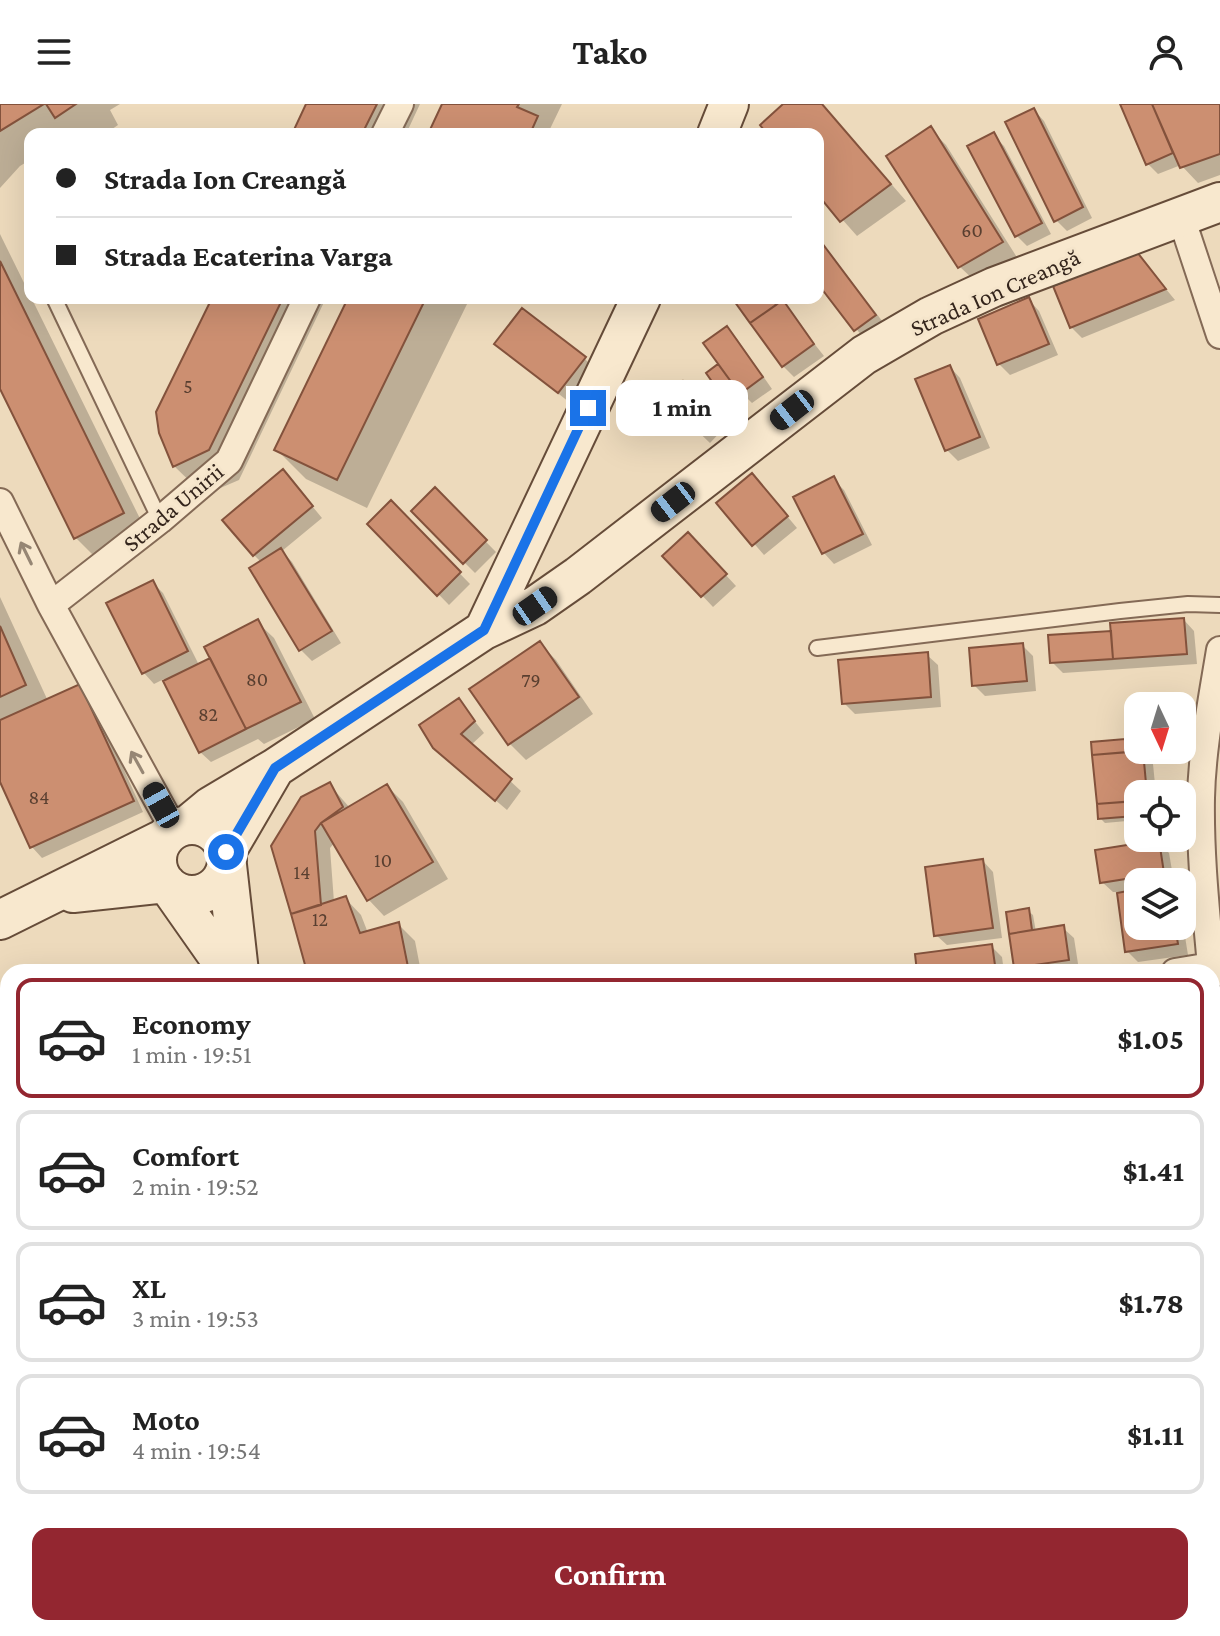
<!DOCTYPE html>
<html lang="en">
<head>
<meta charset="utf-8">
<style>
  body { margin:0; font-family:"Crimson Pro",serif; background:#f6f6f6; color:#222; height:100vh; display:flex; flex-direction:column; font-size:30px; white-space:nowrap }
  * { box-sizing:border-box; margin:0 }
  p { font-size:26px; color:#767676 }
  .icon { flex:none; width:44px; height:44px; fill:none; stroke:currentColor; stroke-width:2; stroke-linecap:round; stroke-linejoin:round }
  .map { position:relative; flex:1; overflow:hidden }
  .panel { position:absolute; left:0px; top:860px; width:1220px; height:672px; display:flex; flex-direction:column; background:#fff; border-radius:24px 24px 0 0; box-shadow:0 8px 32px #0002 }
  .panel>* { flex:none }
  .hud { position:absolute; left:24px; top:24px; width:800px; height:176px; border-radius:16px; box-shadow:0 8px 32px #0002; display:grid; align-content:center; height:176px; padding:0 32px; background:#fff }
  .needle { width:52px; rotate:176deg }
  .fabs { position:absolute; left:1124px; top:588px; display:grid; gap:16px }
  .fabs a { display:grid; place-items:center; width:72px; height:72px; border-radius:16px; background:#fff; box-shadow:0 8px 32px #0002; font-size:40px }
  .end { position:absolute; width:36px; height:36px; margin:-18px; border:10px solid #1a73e8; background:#fff; box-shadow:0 0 0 4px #fff }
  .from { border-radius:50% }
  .bubble { position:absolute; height:56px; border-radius:16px; background:#fff; box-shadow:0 8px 32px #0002; font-size:26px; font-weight:700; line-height:56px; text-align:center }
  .car { position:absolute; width:24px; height:48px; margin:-24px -12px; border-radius:10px; box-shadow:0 0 6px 2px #0007; background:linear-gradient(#222 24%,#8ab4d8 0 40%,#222 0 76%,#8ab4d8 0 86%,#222 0) }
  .hud b { display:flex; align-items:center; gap:28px; height:76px; font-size:30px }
  .hud b+b { border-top:2px solid #e0e0e0 }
  .hud i { width:20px; height:20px; background:#222 }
  ul { padding:14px 0 0; list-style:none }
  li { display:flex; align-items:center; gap:24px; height:120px; margin:0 16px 12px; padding:0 16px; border:4px solid #e0e0e0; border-radius:16px }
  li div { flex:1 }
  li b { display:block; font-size:30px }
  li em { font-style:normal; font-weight:700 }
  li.selected { border-color:#932630 }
  li>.icon { width:72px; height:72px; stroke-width:1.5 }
  .primary-button { display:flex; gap:16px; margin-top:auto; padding:16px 32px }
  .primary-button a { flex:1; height:92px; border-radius:16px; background:#932630; color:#fff; font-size:32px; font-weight:700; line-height:92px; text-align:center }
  header { display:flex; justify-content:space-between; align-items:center; height:104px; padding:0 32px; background:#fff; font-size:36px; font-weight:700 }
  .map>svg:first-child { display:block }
  .shadow { fill:#0003 }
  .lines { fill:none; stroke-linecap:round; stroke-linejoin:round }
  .river { stroke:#a0beb3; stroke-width:58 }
  .building { fill:#cc8f71; stroke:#83523c; stroke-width:2 }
  .lane-casing { stroke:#846a56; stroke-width:18 }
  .street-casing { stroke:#846a56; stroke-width:30 }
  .secondary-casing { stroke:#664c39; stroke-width:42 }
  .lane { stroke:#f8e8ce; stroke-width:14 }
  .street { stroke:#f8e8ce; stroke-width:26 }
  .secondary { stroke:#f8e8ce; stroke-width:38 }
  .oneway { stroke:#968674 }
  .route { stroke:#1a73e8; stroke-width:10 }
  .labels { text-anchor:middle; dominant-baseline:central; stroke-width:6; stroke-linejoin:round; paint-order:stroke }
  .number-label { font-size:20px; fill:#593f30 }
  .street-label { font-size:24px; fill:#33241b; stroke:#f5e5cb }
</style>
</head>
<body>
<header><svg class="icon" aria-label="menu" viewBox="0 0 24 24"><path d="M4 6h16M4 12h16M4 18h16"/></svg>Tako<svg class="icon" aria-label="person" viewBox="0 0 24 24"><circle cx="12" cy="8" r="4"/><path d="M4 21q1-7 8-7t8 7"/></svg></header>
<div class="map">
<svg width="1220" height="1532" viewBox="0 0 1220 1532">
  <rect width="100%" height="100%" fill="#eddabc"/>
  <path class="shadow" d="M0,0H120L110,6L118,21L105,30H30V56L20,62L0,84Z
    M309,0H420L406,30H294Z
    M445,0H562L549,27L553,30H430Z
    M786,0H822L906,97L857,132L818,88V30H770Z
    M1122,0H1220V71L1198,79L1181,61L1158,70L1148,60Z
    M1034,6L1044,17L1092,114L1067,127L1056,116Z
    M930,25L946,41L1018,155L976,178L959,162Z
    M993,31L1004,42L1051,130L1027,142L1017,132Z
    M0,130L152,439L105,463L76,434L0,281Z
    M818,138L829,148L886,222L866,237L818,177Z
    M1147,162L1175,196L1082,234L1071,223Z
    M214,194H326L239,376L204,391L174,362Z
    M350,194H470L367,404L306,375L276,345Z
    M735,194H772L777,202L782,199L824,252L794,273L783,262Z
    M1029,196L1039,207L1058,251L1010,271L999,260Z
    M727,225L737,235L772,285L752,299L746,293L733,302L729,298L724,269Z
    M508,250L584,254L595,265L569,298Z
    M950,263L960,274L990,344L958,357L947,346Z
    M683,280L726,322L710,339L666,297Z
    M833,375L844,386L872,441L834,460L824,449Z
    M293,379L322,414L282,447L292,458L341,539L312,557L301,546L252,465L262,459L254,451Z
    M762,382L797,424L764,451L719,399Z
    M435,386L496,448L475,469L413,407Z
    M391,399L470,480L449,501L370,420Z
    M698,441L736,482L713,503L665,452Z
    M152,478L163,489L199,561L212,555L257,518L274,534L315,615L264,640L258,635L211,658L200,648L164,575L154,580L144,569Z
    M0,493L48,597L80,583L91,593L143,708L42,754L32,743L0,673Z
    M1184,516L1194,527L1197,560L1063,569L1052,558L1113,529Z
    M540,540L556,556L593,610L526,656L510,640Z
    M1022,541L1033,552L1036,587L985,592L974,581Z
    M927,551L938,561L941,603L855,610L844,599Z
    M459,597L484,629L471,641L521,687L507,706L446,654Z
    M1124,637L1129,642L1130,650L1142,649L1153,660L1156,690H1138V716L1105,719L1100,714L1093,640Z
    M329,680L350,704L387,682L403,698L448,775L384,812L368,795L335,738L330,744L334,798L345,794L361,811L368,829L399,821L415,837L421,868H308L273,742Z
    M1158,738L1169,749L1174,778H1138V822H1182V814L1188,851L1138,858L1127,847L1118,788H1113L1102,778Z
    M983,757L993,768L1002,834L947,841L936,831Z
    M1028,807L1033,811L1036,828L1063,824L1074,834L1079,866L1021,868L1016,863L1008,809Z
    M991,842L1002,853L1004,868H919Z
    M0,894L8,902V972L0,976Z
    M1220,976V1059L1217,1064L1212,1059V979Z
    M8,1083V1234L0,1235V1084Z
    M0,1496L6,1532H0Z
    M447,1524H522L481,1532H454Z"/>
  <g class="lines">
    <path class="river" d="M1212,1073L1220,1061
      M767,1532L785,1524"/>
  </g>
  <path class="building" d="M0,0H44L0,27Z
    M46,0H76L55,14Z
    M306,0H377L362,30H292Z
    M442,0H519L517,3L538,12L530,30H428Z
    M783,0H822L891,80L840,118L818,91V30H767L760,21Z
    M1120,0H1152L1173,49L1146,61Z
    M1152,0H1220V50L1180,64Z
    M1034,4L1083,103L1054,118L1005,18Z
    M931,22L1003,138L958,164L886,52Z
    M994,28L1042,119L1015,133L967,42Z
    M819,135L876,211L854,227L818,180Z
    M1137,148L1166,185L1070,224L1053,182Z
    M0,157L124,409L74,435L0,285Z
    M1029,193L1049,240L997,261L978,215Z
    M212,194H283L209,346L173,363L159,329L156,308Z
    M348,194H426L337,376L274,346Z
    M732,194H771L776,201L750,219Z
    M783,196L814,240L782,263L750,219Z
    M522,204L586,253L558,289L494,240Z
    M727,222L763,273L740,290L703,239Z
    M718,260L740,290L727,299L706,269Z
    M950,261L980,333L945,347L915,275Z
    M683,277L717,310L698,330L663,297Z
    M283,365L313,402L253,452L222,416Z
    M752,369L788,412L752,442L716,399Z
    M834,372L863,430L822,450L793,393Z
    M435,383L487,436L463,460L411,407Z
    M391,396L461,468L437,492L367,420Z
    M688,428L727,470L701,493L662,452Z
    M281,444L332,527L299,547L249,464Z
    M153,476L188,547L142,570L106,499Z
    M1184,514L1187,550L1113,555L1110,519Z
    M258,515L301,598L246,625L204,543Z
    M0,522L26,581L0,593Z
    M1111,527L1113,555L1050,559L1048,531Z
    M540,537L579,593L508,641L469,585Z
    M1023,539L1027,577L972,582L969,544Z
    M928,548L931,593L842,600L838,556Z
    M210,554L246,625L199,649L163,577Z
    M80,580L134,697L30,744L0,678V616Z
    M459,594L475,617L461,630L512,675L495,697L433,644L419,621Z
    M1125,635L1127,648L1092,651L1091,638Z
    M1143,647L1147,690H1138V697L1097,700L1092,651Z
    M330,678L343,703L321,719L315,727L321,801L291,810L271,742L301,693Z
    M387,680L433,758L367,797L321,719Z
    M1134,697L1135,712L1098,715L1097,700Z
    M1159,736L1164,769L1100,779L1095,746Z
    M983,755L993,824L934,832L925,763Z
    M1138,785V822H1175L1178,840L1125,848L1117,789Z
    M346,792L360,829L399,818L409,868H307L291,810Z
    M1029,804L1032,826L1009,830L1006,808Z
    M1064,821L1069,856L1014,864L1009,830Z
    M992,840L996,868H917L915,850Z
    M0,892L8,910V957L0,961Z
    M1220,973V1020L1212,1031V976Z
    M8,1081V1222L0,1223V1082Z"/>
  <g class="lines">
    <defs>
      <path id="lane" d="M54,194L160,416
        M817,544L1120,507L1188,500L1220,501"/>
      <path id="street" d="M385,30L400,0
        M1181,113L1220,231
        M0,398L51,501L174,726
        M51,501L160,416L229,357L307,194
        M1211,862C1206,806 1200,751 1201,694C1202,645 1212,595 1220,546
        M1175,868L1211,862L1220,868
        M1212,954L1220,951
        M315,1532L352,1524"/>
      <path id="secondary" d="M717,30L729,0
        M484,526L641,194
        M188,721L211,702L275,664L484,526L535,502L578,472L864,251L931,212L994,183L1220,98
        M157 756a35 35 0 1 1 70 0a35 35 0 1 1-70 0Z
        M226,748L275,664
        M227,761L239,868
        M170,784L229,868
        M73,789L166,779
        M0,816L165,734
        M384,1524L386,1532"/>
    </defs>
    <use href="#lane" class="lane-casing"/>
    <use href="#street" class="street-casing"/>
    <use href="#secondary" class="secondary-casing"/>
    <use href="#lane" class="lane"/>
    <use href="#street" class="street"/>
    <use href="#secondary" class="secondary"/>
  </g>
  <defs><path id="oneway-shaft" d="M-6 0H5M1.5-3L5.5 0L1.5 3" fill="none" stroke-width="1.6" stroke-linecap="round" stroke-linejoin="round" transform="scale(2)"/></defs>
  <g class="oneway">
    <use href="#oneway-shaft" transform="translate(26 449) rotate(-116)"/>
    <use href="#oneway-shaft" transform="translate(137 658) rotate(-119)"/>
  </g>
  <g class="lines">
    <path class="route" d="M226,748L275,664L484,526L588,304"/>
  </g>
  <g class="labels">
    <g class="number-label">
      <text x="972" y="126">60</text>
      <text x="188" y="282">5</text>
      <text x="257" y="575">80</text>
      <text x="531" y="576">79</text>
      <text x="208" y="610">82</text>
      <text x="39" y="693">84</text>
      <text x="383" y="756">10</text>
      <text x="302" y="768">14</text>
      <text x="320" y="815">12</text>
    </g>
    <g class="street-label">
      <text transform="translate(995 188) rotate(-24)">Strada Ion Creangă</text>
      <text transform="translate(173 403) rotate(-40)">Strada Unirii</text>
    </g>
  </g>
</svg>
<div class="fabs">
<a><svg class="needle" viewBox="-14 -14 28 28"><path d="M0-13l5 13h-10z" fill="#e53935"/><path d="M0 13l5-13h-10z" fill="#767676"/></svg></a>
<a><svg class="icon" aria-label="locate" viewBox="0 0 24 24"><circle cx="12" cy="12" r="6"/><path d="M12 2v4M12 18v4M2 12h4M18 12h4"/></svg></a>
<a><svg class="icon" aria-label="layers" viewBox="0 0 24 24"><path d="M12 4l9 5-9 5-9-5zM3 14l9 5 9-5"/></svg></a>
</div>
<i class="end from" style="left:226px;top:748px"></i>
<i class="end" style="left:588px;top:304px"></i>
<div class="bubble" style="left:616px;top:276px;width:132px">1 min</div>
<i class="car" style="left:792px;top:306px;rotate:232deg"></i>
<i class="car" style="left:673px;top:398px;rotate:232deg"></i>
<i class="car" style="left:535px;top:502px;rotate:55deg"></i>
<i class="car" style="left:161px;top:701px;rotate:331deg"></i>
<div class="hud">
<b><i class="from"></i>Strada Ion Creangă</b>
<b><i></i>Strada Ecaterina Varga</b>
</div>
<section class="panel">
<ul>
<li class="selected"><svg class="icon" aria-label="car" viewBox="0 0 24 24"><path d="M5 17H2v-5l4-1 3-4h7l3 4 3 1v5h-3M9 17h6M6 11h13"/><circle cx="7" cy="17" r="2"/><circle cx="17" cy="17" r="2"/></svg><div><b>Economy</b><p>1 min · 19:51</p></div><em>$1.05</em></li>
<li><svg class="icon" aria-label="car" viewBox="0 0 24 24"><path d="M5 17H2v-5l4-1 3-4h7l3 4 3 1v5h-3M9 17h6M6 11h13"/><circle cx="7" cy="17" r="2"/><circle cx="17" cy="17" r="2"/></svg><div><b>Comfort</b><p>2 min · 19:52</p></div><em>$1.41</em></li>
<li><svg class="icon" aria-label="car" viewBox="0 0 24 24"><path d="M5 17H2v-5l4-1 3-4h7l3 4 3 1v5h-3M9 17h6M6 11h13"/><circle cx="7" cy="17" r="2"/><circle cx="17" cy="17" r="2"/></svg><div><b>XL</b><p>3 min · 19:53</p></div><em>$1.78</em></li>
<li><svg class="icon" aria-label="car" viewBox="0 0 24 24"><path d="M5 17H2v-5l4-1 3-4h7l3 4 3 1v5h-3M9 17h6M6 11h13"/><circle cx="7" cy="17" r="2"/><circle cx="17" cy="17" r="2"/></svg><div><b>Moto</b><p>4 min · 19:54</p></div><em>$1.11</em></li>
</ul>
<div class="primary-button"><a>Confirm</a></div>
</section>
</div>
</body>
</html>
